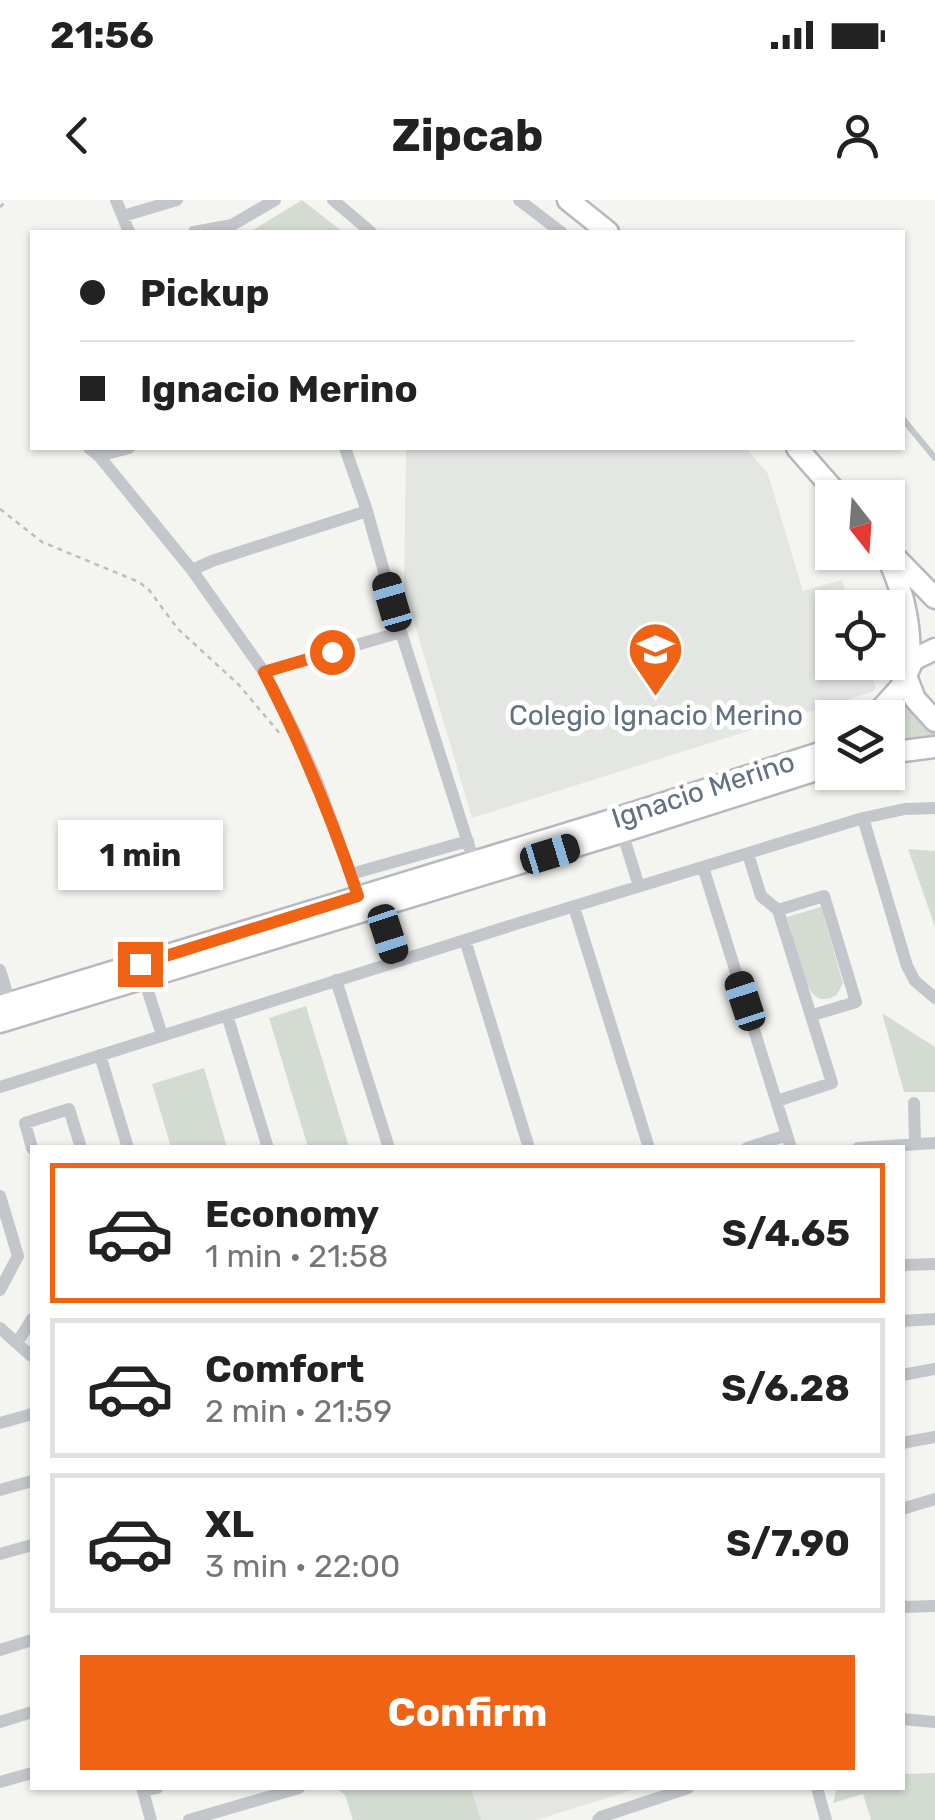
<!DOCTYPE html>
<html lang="en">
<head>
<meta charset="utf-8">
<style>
  body { margin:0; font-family:Rubik,sans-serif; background:#f6f6f6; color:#222; height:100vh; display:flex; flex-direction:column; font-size:38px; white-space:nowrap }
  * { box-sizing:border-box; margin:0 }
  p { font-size:32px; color:#767676 }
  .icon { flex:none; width:55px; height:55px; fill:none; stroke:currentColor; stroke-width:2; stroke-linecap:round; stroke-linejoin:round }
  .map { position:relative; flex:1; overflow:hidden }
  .sheet { position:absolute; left:30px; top:945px; width:875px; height:645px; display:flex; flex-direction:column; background:#fff; border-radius:0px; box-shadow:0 2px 8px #0004 }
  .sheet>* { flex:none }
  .hud { position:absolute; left:30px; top:30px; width:875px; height:220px; border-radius:0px; box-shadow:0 2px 8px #0004; display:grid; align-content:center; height:220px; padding:0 50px; background:#fff }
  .needle { width:65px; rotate:163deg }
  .controls { position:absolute; left:815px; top:280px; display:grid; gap:20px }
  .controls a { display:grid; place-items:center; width:90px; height:90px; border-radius:0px; background:#fff; box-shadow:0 2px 8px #0004; font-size:50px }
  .end { position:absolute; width:45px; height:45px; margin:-22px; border:12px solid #f06214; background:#fff; box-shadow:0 0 0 5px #fff }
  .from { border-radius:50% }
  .bubble { position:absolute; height:70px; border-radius:0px; background:#fff; box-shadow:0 2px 8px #0004; font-size:32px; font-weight:700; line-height:70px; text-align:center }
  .car { position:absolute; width:30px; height:60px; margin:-30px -15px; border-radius:12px; box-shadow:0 0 8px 2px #0007; background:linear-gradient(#222 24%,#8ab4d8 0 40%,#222 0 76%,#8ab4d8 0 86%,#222 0) }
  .hud b { display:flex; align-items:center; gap:35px; height:95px; font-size:38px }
  .hud b+b { border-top:2px solid #e0e0e0 }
  .hud i { width:25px; height:25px; background:#222 }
  ul { padding:18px 0 0; list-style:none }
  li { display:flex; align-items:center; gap:30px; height:140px; margin:0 20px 15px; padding:0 30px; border:5px solid #e0e0e0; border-radius:0px }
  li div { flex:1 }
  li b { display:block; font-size:38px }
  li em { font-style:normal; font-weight:700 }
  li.current { border-color:#f06214 }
  li>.icon { width:90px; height:90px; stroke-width:1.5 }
  .primary-button { display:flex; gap:20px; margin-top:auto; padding:20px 50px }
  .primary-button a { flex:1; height:115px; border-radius:0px; background:#f06214; color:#fff; font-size:40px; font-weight:700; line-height:115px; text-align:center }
  .status { display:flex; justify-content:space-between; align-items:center; height:70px; padding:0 50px; background:#fff; direction:ltr }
  .status svg { height:28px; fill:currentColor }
  header { display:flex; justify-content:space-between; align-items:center; height:130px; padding:0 50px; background:#fff; font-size:45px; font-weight:700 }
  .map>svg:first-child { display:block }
  .built { fill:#e4e6e3 }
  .green { fill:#d4dcd1 }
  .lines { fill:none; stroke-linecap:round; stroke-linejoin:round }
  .primary-casing { stroke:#b6b9be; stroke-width:25 }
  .path { stroke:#bdbec1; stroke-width:2.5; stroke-dasharray:5 5; stroke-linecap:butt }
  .lane { stroke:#c3c6ca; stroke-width:6 }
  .street { stroke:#c3c6ca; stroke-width:12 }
  .primary { stroke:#fff; stroke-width:20 }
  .route { stroke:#f06214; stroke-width:12 }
  .labels { text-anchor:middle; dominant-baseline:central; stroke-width:10; stroke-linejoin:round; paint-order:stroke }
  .poi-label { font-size:28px; fill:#617083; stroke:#fff }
  .street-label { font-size:28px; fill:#617083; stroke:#fff }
</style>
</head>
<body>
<div class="status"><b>21:56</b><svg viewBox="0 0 49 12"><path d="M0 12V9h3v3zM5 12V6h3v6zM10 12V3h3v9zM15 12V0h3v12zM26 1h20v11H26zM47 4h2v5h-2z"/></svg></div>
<header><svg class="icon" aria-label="back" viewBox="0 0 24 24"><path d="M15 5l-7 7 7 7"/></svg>Zipcab<svg class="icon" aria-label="person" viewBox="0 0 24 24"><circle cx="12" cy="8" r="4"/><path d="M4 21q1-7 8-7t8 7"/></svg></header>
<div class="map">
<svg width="935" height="1620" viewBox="0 0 935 1620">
  <rect width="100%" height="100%" fill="#f4f5f0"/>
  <path class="built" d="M406,248H746L768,274L803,391L842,380L850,407L832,408V462L868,463L876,488L872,492L472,618L404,388Z
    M471,1588H639L536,1620H481Z"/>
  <path class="green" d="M302,0L343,32H253V30Z
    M903,493L924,523L935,533V542L888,547V518H882Z
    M908,649L935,651V727Z
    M821,707L843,783L837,795C829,799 822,802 814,795C804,787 792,732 787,717Z
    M306,806L349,947H308L269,818Z
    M882,813L935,847V892H904Z
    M204,868L227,947H171L152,884Z
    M935,1573V1620H871L863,1594L833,1603L837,1588H902L903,1574Z
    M336,1588H471L481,1620H353L345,1595Z"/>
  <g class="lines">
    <defs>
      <path id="primary" d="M568,0L608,32
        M797,248L841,298
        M885,352C903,388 912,427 909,467
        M891,353L935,398
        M935,449L913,460L906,476L915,499L935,521
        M873,518L900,488L906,476
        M888,553L935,547
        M0,806L618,618L832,549
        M0,822L622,632L832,565"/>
    </defs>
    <use href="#primary" class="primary-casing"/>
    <path class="path" d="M0,7L7,0
      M0,309L42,342L139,382L149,390L178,429L239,485L281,535"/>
    <path class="lane" d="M902,218L935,258"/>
    <path class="street" d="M116,0L129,32
      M333,0L371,32
      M519,0L561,32
      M123,16L177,0
      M194,32L232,25L275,0
      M89,248L99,256L192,370L264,472L297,536L318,583L360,700
      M345,248L367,311L401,432L475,665
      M99,256L129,248
      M192,370L212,361L367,311
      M264,472L401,432
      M863,618L907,766L915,781L935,798
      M622,632L639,686
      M748,654L761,696L778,710L832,883L777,901
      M703,667L791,948
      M351,674L468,641
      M379,706L396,761
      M574,707L649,948
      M778,710L824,696L856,802L813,815
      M465,740L529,948
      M0,770L10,803
      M144,779L162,835
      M336,780L389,948
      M227,815L268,948
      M100,855L128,948
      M0,887L519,723L863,618L905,609L935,608
      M914,903L915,944
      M32,948L25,923L69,909L81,948
      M747,948L787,935
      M858,948L935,943
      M0,996L18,1056L0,1090
      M902,1065L935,1064
      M902,1121L935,1119
      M0,1128L30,1155L32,1154
      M17,1143L32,1119
      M902,1175L935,1169
      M0,1223L32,1214
      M902,1243L935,1237
      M0,1290L32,1281
      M902,1309L935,1299
      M0,1354L32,1345
      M902,1407L935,1406
      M0,1450L32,1440
      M902,1519L935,1522
      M0,1522L32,1512
      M0,1582L32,1573
      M817,1588L826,1620
      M151,1620L143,1591L157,1588
      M189,1620L299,1588
      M598,1620L601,1617L688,1588"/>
    <use href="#primary" class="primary"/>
  </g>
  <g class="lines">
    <path class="route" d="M140,764L358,696C331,616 303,547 264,472L332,452"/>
  </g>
  <defs>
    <symbol id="school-pin" viewBox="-11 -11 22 30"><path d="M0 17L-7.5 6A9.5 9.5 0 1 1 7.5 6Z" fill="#f06214" stroke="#fff"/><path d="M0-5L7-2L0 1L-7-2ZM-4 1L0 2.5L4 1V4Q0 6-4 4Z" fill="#fff"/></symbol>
  </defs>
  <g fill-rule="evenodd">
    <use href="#school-pin" x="624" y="418" width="63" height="86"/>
  </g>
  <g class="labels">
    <g class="poi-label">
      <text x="656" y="515">Colegio Ignacio Merino</text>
    </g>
    <g class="street-label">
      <text transform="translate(703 590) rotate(-18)">Ignacio Merino</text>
    </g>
  </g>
</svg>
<div class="controls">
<a><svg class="needle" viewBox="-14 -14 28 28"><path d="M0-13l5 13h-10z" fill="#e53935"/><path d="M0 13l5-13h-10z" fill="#767676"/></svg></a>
<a><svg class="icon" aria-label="locate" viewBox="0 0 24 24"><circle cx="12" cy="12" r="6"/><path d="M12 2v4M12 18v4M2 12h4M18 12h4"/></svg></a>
<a><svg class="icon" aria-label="layers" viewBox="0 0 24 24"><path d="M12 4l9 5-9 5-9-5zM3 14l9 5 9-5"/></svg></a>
</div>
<i class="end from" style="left:332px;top:452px"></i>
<i class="end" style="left:140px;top:764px"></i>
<div class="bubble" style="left:58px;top:620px;width:165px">1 min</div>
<i class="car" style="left:392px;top:402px;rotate:344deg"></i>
<i class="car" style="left:550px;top:654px;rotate:73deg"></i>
<i class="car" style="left:388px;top:734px;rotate:162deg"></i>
<i class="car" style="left:745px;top:801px;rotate:342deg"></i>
<div class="hud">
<b><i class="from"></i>Pickup</b>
<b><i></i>Ignacio Merino</b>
</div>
<section class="sheet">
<ul>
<li class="current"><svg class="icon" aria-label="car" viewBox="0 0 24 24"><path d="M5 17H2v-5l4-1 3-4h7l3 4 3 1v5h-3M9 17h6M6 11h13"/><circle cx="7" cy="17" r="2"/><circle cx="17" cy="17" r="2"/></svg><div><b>Economy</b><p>1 min · 21:58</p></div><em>S/4.65</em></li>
<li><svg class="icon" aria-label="car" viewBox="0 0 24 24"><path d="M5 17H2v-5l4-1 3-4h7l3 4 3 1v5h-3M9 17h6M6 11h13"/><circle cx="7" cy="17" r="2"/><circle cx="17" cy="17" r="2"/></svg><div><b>Comfort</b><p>2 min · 21:59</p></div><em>S/6.28</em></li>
<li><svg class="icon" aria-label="car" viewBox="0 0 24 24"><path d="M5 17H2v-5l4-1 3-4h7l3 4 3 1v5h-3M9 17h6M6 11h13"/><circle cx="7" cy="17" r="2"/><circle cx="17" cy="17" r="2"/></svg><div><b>XL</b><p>3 min · 22:00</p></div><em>S/7.90</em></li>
</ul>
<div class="primary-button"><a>Confirm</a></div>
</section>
</div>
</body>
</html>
